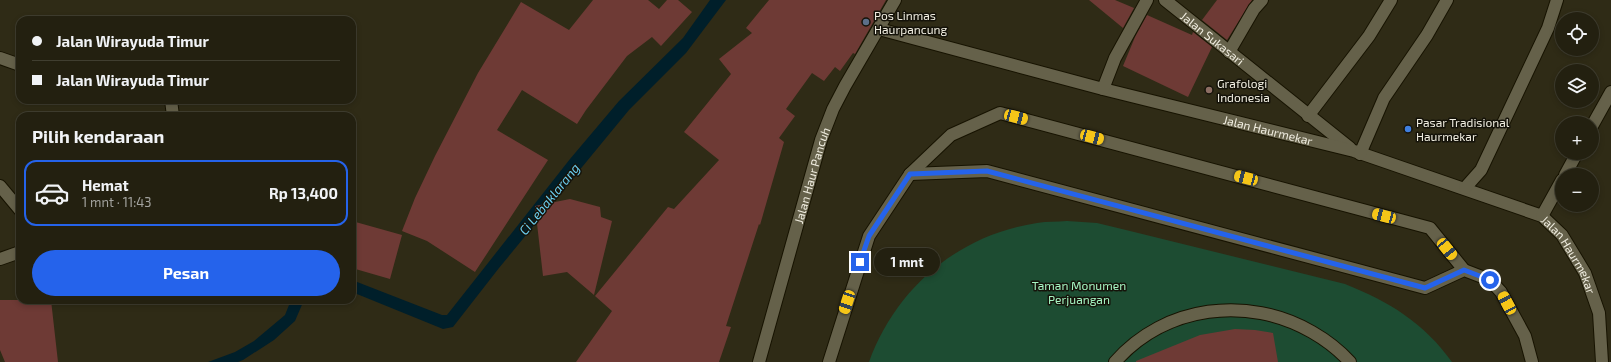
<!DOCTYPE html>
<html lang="id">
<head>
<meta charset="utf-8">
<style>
  body { margin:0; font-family:"Exo 2",sans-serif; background:#2b2819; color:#f1f3f6; height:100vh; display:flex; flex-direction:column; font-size:15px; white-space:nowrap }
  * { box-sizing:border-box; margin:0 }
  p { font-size:13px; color:#a3a39f }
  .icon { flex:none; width:22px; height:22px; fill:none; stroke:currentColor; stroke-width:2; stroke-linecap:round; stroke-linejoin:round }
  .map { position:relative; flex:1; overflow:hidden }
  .panel { position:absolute; left:16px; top:112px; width:340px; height:192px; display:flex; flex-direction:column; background:#232010; border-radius:12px; box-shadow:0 2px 6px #0003,0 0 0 1px #403e30 }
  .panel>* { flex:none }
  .guide { position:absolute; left:16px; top:16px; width:340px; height:88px; border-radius:12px; box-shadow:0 2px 6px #0003,0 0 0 1px #403e30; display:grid; align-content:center; height:88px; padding:0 16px; background:#232010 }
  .buttons { position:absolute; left:1555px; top:12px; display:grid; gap:8px }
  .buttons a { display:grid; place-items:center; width:44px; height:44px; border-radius:50%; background:#232010; box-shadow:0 2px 6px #0003,0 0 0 1px #403e30; font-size:20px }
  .end { position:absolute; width:18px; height:18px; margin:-9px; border:5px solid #2563eb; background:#fff; box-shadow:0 0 0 2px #fff }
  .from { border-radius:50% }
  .bubble { position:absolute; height:28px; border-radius:14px; background:#232010; box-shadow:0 2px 6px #0003,0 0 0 1px #403e30; font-size:13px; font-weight:700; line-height:28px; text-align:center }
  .car { position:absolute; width:12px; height:24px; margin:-12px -6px; border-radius:5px; box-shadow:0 0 3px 1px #0007; background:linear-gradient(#f5c518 24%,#345 0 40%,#f5c518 0 76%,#345 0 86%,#f5c518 0) }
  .guide b { display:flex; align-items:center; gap:14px; height:38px; font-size:15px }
  .guide b+b { border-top:1px solid #403e30 }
  .guide i { width:10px; height:10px; background:#f1f3f6 }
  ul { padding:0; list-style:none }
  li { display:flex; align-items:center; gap:12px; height:66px; margin:0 8px 6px; padding:0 8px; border:2px solid transparent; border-radius:12px }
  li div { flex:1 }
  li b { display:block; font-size:15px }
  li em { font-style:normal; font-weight:700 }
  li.selected { border-color:#2563eb }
  li>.icon { width:36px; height:36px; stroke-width:1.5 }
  h2 { padding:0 16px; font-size:18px; line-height:48px }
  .cta { display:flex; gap:8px; margin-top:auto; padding:8px 16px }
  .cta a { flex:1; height:46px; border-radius:24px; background:#2563eb; color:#fff; font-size:16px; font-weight:700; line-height:46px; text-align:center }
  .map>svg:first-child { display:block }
  .green { fill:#1d4c32 }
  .water { fill:#001f2a }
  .building { fill:#6e3a35 }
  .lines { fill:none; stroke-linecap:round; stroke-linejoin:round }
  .minor-casing { stroke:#171301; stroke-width:14 }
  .minor { stroke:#65614a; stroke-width:12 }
  .route { stroke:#2563eb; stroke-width:5 }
  .service-dot { fill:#5c6f8a; stroke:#15130a; stroke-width:1.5 }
  .education-dot { fill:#8d6e63; stroke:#15130a; stroke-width:1.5 }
  .shop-dot { fill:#3f7fe0; stroke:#15130a; stroke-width:1.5 }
  .labels { text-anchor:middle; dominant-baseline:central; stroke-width:3; stroke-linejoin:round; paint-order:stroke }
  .poi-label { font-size:12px; fill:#f1eee1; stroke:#15130a; text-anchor:start }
  .street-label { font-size:12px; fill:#f1eee1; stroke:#15130a }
  .park-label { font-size:12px; fill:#a6f6c3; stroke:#15130a }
  .water-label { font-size:13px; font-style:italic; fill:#6bcef0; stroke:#15130a }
</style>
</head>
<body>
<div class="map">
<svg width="1611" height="362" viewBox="0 0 1611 362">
  <rect width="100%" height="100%" fill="#2f2b16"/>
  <path class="green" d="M1067,221L1097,223L1126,230L1345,284C1390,302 1424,323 1452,362H869C896,288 958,235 1037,223C1047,221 1057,222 1067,221Z"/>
  <path class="water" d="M710,0H726L686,53L629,110L499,268L453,327L443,329L352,292V280L442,315H447L570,159L619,101L683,38Z
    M291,300H304L295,321L274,340L243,360L238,362H208L235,352L254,341L285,315Z"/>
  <path class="building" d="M593,0H648L659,9L667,0H678L692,12L661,46L652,37L627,56L586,110L577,124L522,90L497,130L548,160L475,272L427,241L402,231L415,198L435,156L478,73L521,2L569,30Z
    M769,0H886L855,54L853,53L840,71L835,67L824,81L812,73L786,109L795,116L779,138L784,142L760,225L759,224L726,326L731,327L719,362H576L612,311L595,296L668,207L674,209L719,160L684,132L731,74L719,59L752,33L746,28Z
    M1089,0H1115L1134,8L1123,28Z
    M1217,0H1252L1227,40L1202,20Z
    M1147,15L1192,35L1193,32L1212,47L1188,97L1123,66L1135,37Z
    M570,199L600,207L601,217L612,221L594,295L567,272L543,276L535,206Z
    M352,221L402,235L390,279L352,268Z
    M0,300H51L58,362H5L0,350Z
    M1235,329L1255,330L1273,333L1278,362H1136V361L1200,335Z"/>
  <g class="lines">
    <defs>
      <g id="minor">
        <path id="s1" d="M1165,0L1350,148"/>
        <path id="s2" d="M879,29L1103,89L1354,151L1542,216L1562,235L1585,273L1599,313L1602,362"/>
        <path d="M1229,52L1254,9L1262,0"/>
        <path d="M0,58L20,65"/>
        <path d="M1103,89L1115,58L1147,0"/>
        <path d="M171,100L173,116"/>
        <path d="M1308,116L1369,36L1391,0"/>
        <path d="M1592,126L1611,92"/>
        <path d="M1360,154L1384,98L1427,35L1447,0"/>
        <path d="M910,174L987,171L1425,288L1464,270L1490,280L1501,292L1525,336L1532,362"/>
        <path d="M1565,175L1577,153"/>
        <path d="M0,186L20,210"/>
        <path d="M1465,188L1481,170L1548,28L1557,0"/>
        <path d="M1542,216L1562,180"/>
        <path d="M0,259L20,252"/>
        <path id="s3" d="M759,362L821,140L833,109L845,86L895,0"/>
        <path d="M829,362L869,236L910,174L951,135L1000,113L1430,228L1464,270"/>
        <path d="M1115,362C1165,305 1248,295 1312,332C1326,340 1339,350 1350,362"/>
      </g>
    </defs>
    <use href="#minor" class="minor-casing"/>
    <use href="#minor" class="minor"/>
  </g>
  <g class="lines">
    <path class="route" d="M860,262L869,236L910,174L987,171L1425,288L1464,270L1490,280"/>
  </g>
  <circle class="service-dot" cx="866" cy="22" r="4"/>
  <circle class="education-dot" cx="1209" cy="90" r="4"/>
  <circle class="shop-dot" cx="1408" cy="129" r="4"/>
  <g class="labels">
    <g class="poi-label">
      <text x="874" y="15">Pos Linmas<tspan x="874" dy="14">Haurpancung</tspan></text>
      <text x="1217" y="83">Grafologi<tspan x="1217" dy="14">Indonesia</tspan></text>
      <text x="1416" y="122">Pasar Tradisional<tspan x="1416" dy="14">Haurmekar</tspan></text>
    </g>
    <g class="street-label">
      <text stroke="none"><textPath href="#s1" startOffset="61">Jalan Sukasari</textPath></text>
      <text stroke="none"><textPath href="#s2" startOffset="402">Jalan Haurmekar</textPath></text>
      <text stroke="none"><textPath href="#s3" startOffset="194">Jalan Haur Pancuh</textPath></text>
      <text stroke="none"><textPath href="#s2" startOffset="737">Jalan Haurmekar</textPath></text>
    </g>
    <g class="park-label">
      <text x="1079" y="285">Taman Monumen<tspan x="1079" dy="14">Perjuangan</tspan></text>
    </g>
    <g class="water-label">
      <text transform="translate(549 199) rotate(-51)">Ci Lebaklarang</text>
    </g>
  </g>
</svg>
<div class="buttons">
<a><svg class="icon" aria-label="locate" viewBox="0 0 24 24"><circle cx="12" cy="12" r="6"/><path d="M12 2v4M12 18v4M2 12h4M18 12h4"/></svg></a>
<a><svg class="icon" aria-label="layers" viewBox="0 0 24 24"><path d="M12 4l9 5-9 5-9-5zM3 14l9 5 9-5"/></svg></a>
<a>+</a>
<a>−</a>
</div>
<i class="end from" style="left:1490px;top:280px"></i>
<i class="end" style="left:860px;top:262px"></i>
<div class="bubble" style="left:874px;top:248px;width:66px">1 mnt</div>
<i class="car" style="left:1016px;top:117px;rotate:105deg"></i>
<i class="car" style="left:1092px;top:137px;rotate:105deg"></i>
<i class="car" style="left:1246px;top:178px;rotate:285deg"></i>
<i class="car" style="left:1384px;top:216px;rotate:285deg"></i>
<i class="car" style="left:1447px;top:249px;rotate:141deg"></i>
<i class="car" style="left:847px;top:302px;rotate:198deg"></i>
<i class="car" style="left:1507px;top:303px;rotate:332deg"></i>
<div class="guide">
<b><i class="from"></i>Jalan Wirayuda Timur</b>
<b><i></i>Jalan Wirayuda Timur</b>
</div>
<section class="panel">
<h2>Pilih kendaraan</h2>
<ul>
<li class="selected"><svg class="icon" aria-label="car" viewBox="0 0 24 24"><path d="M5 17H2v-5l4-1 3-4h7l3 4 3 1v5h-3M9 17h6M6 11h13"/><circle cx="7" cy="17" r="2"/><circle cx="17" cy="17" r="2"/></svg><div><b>Hemat</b><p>1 mnt · 11:43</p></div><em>Rp 13,400</em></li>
</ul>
<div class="cta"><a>Pesan</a></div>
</section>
</div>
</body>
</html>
